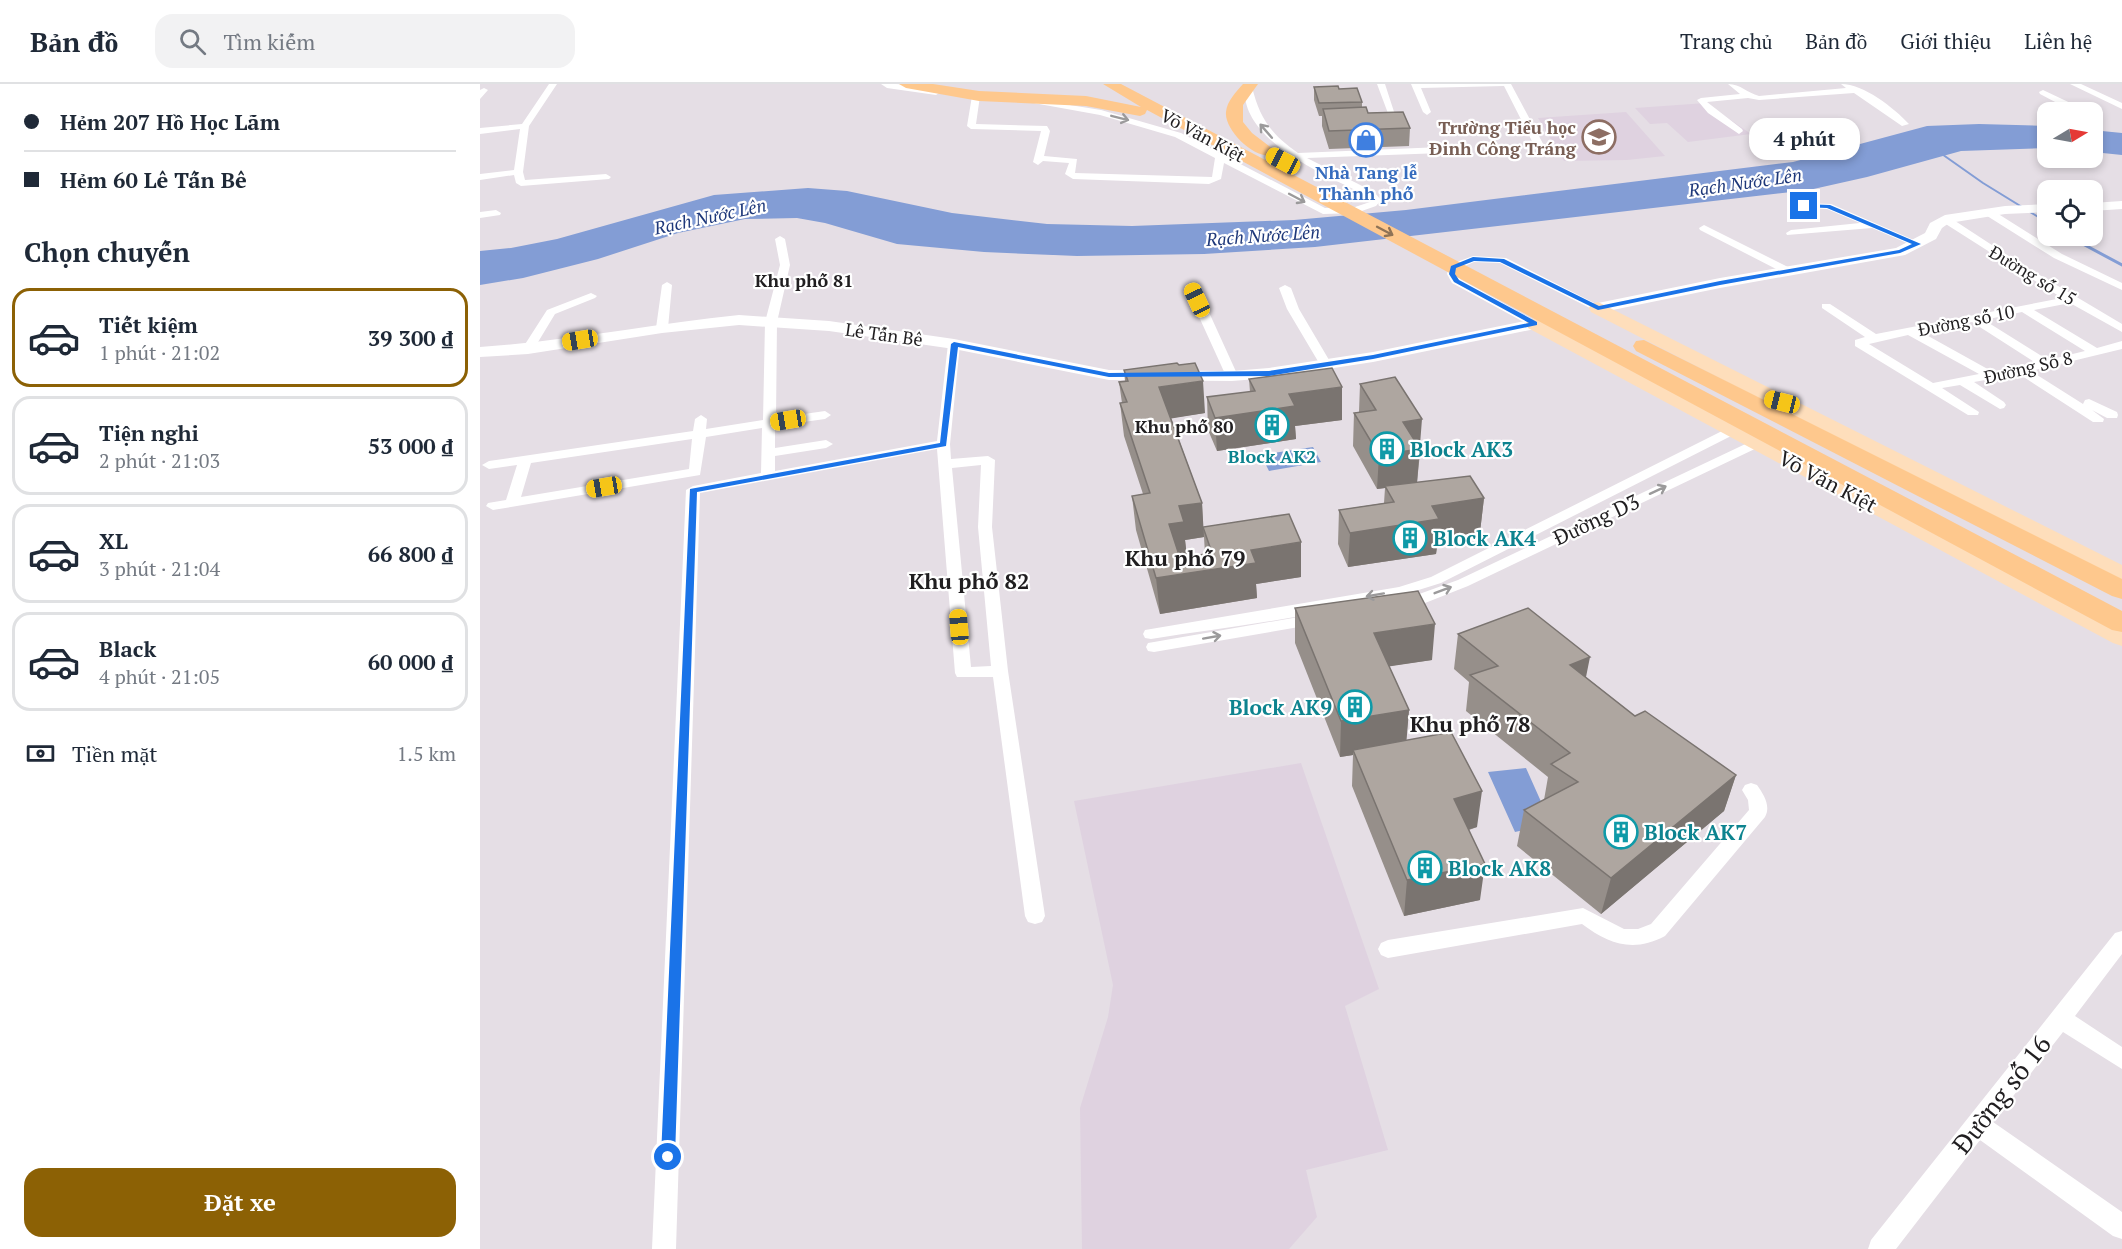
<!DOCTYPE html>
<html lang="vi">
<head>
<meta charset="utf-8">
<style>
  body { margin:0; font-family:"PT Serif",serif; background:#f2f2f3; color:#1f2937; height:100vh; display:flex; flex-direction:column; font-size:22px; white-space:nowrap }
  * { box-sizing:border-box; margin:0 }
  p { font-size:20px; color:#747a83 }
  .icon { flex:none; width:33px; height:33px; fill:none; stroke:currentColor; stroke-width:2; stroke-linecap:round; stroke-linejoin:round }
  .map { position:relative; flex:1; overflow:hidden }
  .drawer { display:flex; flex-direction:column; background:#fff; width:480px }
  .drawer>* { flex:none }
  .banner { display:grid; align-content:center; height:132px; padding:0 24px; background:#fff }
  .needle { width:39px; rotate:80deg }
  .controls { position:absolute; left:1557px; top:18px; display:grid; gap:12px }
  .controls a { display:grid; place-items:center; width:66px; height:66px; border-radius:12px; background:#fff; box-shadow:0 3px 9px #0003; font-size:30px }
  .end { position:absolute; width:27px; height:27px; margin:-14px; border:8px solid #1a73e8; background:#fff; box-shadow:0 0 0 3px #fff }
  .from { border-radius:50% }
  .bubble { position:absolute; height:42px; border-radius:18px; background:#fff; box-shadow:0 3px 9px #0003; font-size:20px; font-weight:800; line-height:42px; text-align:center }
  .car { position:absolute; width:18px; height:36px; margin:-18px -9px; border-radius:8px; box-shadow:0 0 4px 2px #0007; background:linear-gradient(#f5c518 24%,#345 0 40%,#f5c518 0 76%,#345 0 86%,#f5c518 0) }
  .banner b { display:flex; align-items:center; gap:21px; height:57px; font-size:22px }
  .banner b+b { border-top:2px solid #e0e1e3 }
  .banner i { width:15px; height:15px; background:#1f2937 }
  ul { padding:0; list-style:none }
  li { display:flex; align-items:center; gap:18px; height:99px; margin:0 12px 9px; padding:0 12px; border:3px solid #e0e1e3; border-radius:18px }
  li div { flex:1 }
  li b { display:block; font-size:22px }
  li em { font-style:normal; font-weight:800 }
  li.current { border-color:#8c6105 }
  li>.icon { width:54px; height:54px; stroke-width:1.5 }
  h2 { padding:0 24px; font-size:27px; line-height:72px }
  .pay { display:flex; align-items:center; gap:15px; height:66px; padding:0 24px; font-size:22px }
  .pay p { margin-inline-start:auto }
  .primary-button { display:flex; gap:12px; margin-top:auto; padding:12px 24px }
  .primary-button a { flex:1; height:69px; border-radius:18px; background:#8c6105; color:#fff; font-size:24px; font-weight:800; line-height:69px; text-align:center }
  header { display:flex; align-items:center; gap:36px; box-sizing:border-box; height:84px; padding:0 30px; background:#fff; border-bottom:2px solid #e0e1e3 }
  header strong { font-size:28px }
  nav { display:flex; gap:33px; margin-inline-start:auto; font-size:21px }
  .search { width:420px; height:54px; background:#f2f2f3; display:flex; align-items:center; gap:15px; box-sizing:border-box; padding:0 21px; border-radius:18px; color:#747a83; font-size:22px }
  main { display:flex; flex:1; min-height:0 }
  .map>svg:first-child { display:block }
  .built { fill:#dfd2e0 }
  .water { fill:#839dd5 }
  .lines { fill:none; stroke-linecap:round; stroke-linejoin:round }
  .stream-far1 { stroke:#839dd5; stroke-width:2 }
  .stream { stroke:#839dd5; stroke-width:3 }
  .street { fill:#fff; fill-rule:evenodd }
  .secondary { fill:#fff; fill-rule:evenodd }
  .primary { fill:#fedebb; fill-rule:evenodd }
  .highway { fill:#fec88d; fill-rule:evenodd }
  .wall { fill:#968f8a; fill-rule:evenodd }
  .shaded-wall { fill:#7a7470 }
  .building { fill:#aea6a0; stroke:#7a7470; stroke-width:1.5 }
  .oneway { stroke:#9b9a9b }
  .oneway2 { stroke:#8f7356 }
  .route { fill:#1a73e8 }
  .labels { text-anchor:middle; dominant-baseline:central; stroke-width:4.5; stroke-linejoin:round; paint-order:stroke }
  .far-education-label { font-size:18px; font-weight:bold; fill:#785e54; stroke:#fff; text-anchor:end }
  .far-street-label { font-size:18px; fill:#201e20; stroke:#fff }
  .far-shop-label { font-size:18px; font-weight:bold; fill:#366cbe; stroke:#fff }
  .far-water-label { font-size:18px; font-style:italic; fill:#1e387a; stroke:#fff }
  .far-neighbourhood-label { font-size:18px; font-weight:bold; fill:#201e20; stroke:#fff }
  .far-culture-label { font-size:18px; font-weight:bold; fill:#0d838f; stroke:#fff }
  .culture-label { font-size:21px; font-weight:bold; fill:#0d838f; stroke:#fff; text-anchor:start }
  .street-label { font-size:21px; fill:#201e20; stroke:#fff }
  .neighbourhood-label { font-size:22px; font-weight:bold; fill:#201e20; stroke:#fff }
  .near-street-label { font-size:26px; fill:#201e20; stroke:#fff }
</style>
</head>
<body>
<header>
<strong>Bản đồ</strong>
<div class="search"><svg class="icon" aria-label="search" viewBox="0 0 24 24"><circle cx="10" cy="10" r="6"/><path d="M15 15l6 6"/></svg>Tìm kiếm</div>
<nav><a>Trang chủ</a><a>Bản đồ</a><a>Giới thiệu</a><a>Liên hệ</a></nav>
</header>
<main>
<section class="drawer">
<div class="banner">
<b><i class="from"></i>Hẻm 207 Hồ Học Lãm</b>
<b><i></i>Hẻm 60 Lê Tấn Bê</b>
</div>
<h2>Chọn chuyến</h2>
<ul>
<li class="current"><svg class="icon" aria-label="car" viewBox="0 0 24 24"><path d="M5 17H2v-5l4-1 3-4h7l3 4 3 1v5h-3M9 17h6M6 11h13"/><circle cx="7" cy="17" r="2"/><circle cx="17" cy="17" r="2"/></svg><div><b>Tiết kiệm</b><p>1 phút · 21:02</p></div><em>39 300 ₫</em></li>
<li><svg class="icon" aria-label="car" viewBox="0 0 24 24"><path d="M5 17H2v-5l4-1 3-4h7l3 4 3 1v5h-3M9 17h6M6 11h13"/><circle cx="7" cy="17" r="2"/><circle cx="17" cy="17" r="2"/></svg><div><b>Tiện nghi</b><p>2 phút · 21:03</p></div><em>53 000 ₫</em></li>
<li><svg class="icon" aria-label="car" viewBox="0 0 24 24"><path d="M5 17H2v-5l4-1 3-4h7l3 4 3 1v5h-3M9 17h6M6 11h13"/><circle cx="7" cy="17" r="2"/><circle cx="17" cy="17" r="2"/></svg><div><b>XL</b><p>3 phút · 21:04</p></div><em>66 800 ₫</em></li>
<li><svg class="icon" aria-label="car" viewBox="0 0 24 24"><path d="M5 17H2v-5l4-1 3-4h7l3 4 3 1v5h-3M9 17h6M6 11h13"/><circle cx="7" cy="17" r="2"/><circle cx="17" cy="17" r="2"/></svg><div><b>Black</b><p>4 phút · 21:05</p></div><em>60 000 ₫</em></li>
</ul>
<div class="pay"><svg class="icon" aria-label="cash" viewBox="0 0 24 24"><path d="M3 7h18v10H3z"/><circle cx="12" cy="12" r="2"/></svg>Tiền mặt<p>1.5 km</p></div>
<div class="primary-button"><a>Đặt xe</a></div>
</section>
<div class="map">
<svg width="1642" height="1165" viewBox="0 0 1642 1165">
  <rect width="100%" height="100%" fill="#e5dee5"/>
  <path class="built" d="M1226,19L1271,50L1208,58L1187,39L1170,40L1155,24Z
    M1146,28L1185,72L1147,76L1084,77L1058,34Z
    M821,679L899,905L865,922L908,1066L826,1086L837,1133L809,1165H602L600,1024L628,933L633,901L594,717Z"/>
  <path class="water" d="M1499,40L1567,42V64L1481,67L1387,93L1329,106L835,163L724,170L597,172L504,168L417,160L345,139L317,134L265,135L198,149L118,175L43,194L0,201V167L31,164L77,155L234,111L328,104L367,107L472,129L567,140L652,142L814,136L926,126L1313,78L1447,42Z
    M1612,46L1642,49V71L1613,68Z
    M833,363L841,378L789,387L781,371Z
    M1046,684L1071,740L1035,748L1008,688Z"/>
  <g class="lines">
    <path class="stream-far1" d="M1459,68L1503,99L1568,139"/>
    <path class="stream" d="M1588,152L1642,181"/>
    <path class="street" d="M69,0H77L49,42L43,88L45,96L126,90L131,93L129,95L41,102L36,99L34,91L0,96V90L34,86L40,45L0,50V44L42,40Z
      M897,0H905L917,37L898,38L894,35L898,32H909Z
      M931,0H1031L1068,69L1063,72L1058,69L1024,2L941,4L951,28L947,31L943,28Z
      M1248,0C1261,0 1267,9 1279,12L1366,4L1361,0C1384,0 1414,24 1429,40L1422,42L1374,9L1279,16L1268,14L1227,18L1262,45L1263,47L1259,50L1228,29L1217,16L1221,14L1260,10Z
      M1590,0H1601L1642,19V25Z
      M765,1L772,3C780,35 791,50 818,69L962,63L967,66L962,69L827,74L894,108L901,116L896,122L876,129L843,130L744,79L741,95L729,100L593,95L585,90L589,79L563,77L558,81L553,78L561,47L491,45L487,42L492,12L496,10L500,12L496,40L567,42L570,47L564,72L597,75L595,89L732,93L735,74L695,53L620,31L548,18L552,15L621,26L701,49L845,124L875,123L890,118L891,116L888,112C848,92 758,57 765,1Z
      M4,4L8,6L0,15V6Z
      M1563,6L1601,24L1602,28H1594L1560,10L1559,8Z
      M1324,119L1351,120L1443,160L1434,162L1392,144L1307,151L1306,149L1311,146L1380,139L1347,125L1321,124V120Z
      M16,126L21,129L20,131L0,134V128Z
      M1504,126H1512L1582,170L1642,199V206L1574,174L1504,130Z
      M1461,133H1469L1541,180L1642,240V248L1590,219L1554,226L1617,264L1642,257V265L1551,287L1603,320L1605,316L1609,315L1637,328L1638,331L1637,334H1627L1612,326L1624,335L1623,338H1613L1539,290L1494,298L1524,318L1526,321L1524,324L1520,325L1480,301L1462,304L1499,328L1498,331H1488L1375,262V256L1385,253L1342,224V220H1350L1396,250L1582,214L1461,137ZM1542,228L1605,267L1568,276L1504,236ZM1492,238L1556,279L1513,288L1441,248ZM1428,251L1499,290L1453,299L1389,260Z
      M1224,141L1312,185L1313,187L1308,190L1304,189L1220,146L1219,144Z
      M300,152L305,155L310,181L297,238L296,334L345,327L351,331L345,335L295,342V364L346,356L353,360L346,364L295,372V387L457,357L468,260L474,256L480,260L470,360L471,375L508,372L515,376L512,443L528,587L565,832L562,838L555,840L548,838L545,832L513,593H477L475,589L457,365L220,409L196,1165H172L206,406L213,402L281,389L282,344L226,353L220,391L13,426L6,422L8,419L26,416L37,381L9,385L2,381L9,377L213,347L215,335L221,331L227,335L226,345L283,336L285,238L300,181L295,155ZM212,355L209,385L41,413L51,379ZM501,381L498,443L511,582L491,583L472,384Z
      M993,172L1026,174L1124,224L1118,227L1114,226L1020,179L994,178L978,185L980,195L1061,240L1055,243L1051,242L972,199L967,190L969,181Z
      M187,198L192,201L188,244L182,247L176,244L182,201Z
      M711,199L717,202L758,292L756,295H748L746,292L705,202Z
      M805,201L811,204L819,225L852,281L850,284H842L807,225L799,204Z
      M111,209L117,212L115,214L75,230L52,268H44L42,265L67,226Z
      M1252,342L1259,346L1257,349L961,499C868,529 768,540 671,555L665,554L663,550L665,546L671,545L919,503L951,493Z
      M1276,355L1281,356L1283,359L1281,362L988,502L940,521L920,525L912,520L914,517L931,513L978,496Z
      M836,530L842,531L844,535L842,539L674,568L668,567L666,563L668,559L674,558Z
      M1271,699L1277,701C1284,711 1291,722 1285,733L1185,852C1153,869 1129,860 1102,840L908,874L901,871L898,865L901,859L908,856L1103,824L1144,845H1158L1171,840L1269,726L1268,716L1262,706L1265,701Z
      M1642,847V870L1595,932L1642,963V985L1583,948L1513,1038L1642,1128V1155L1633,1152L1500,1056L1416,1165H1388L1391,1156L1635,849Z"/>
    <path class="secondary" d="M401,0C418,0 448,0 462,7L456,11L407,4Z
      M1642,117V125L1612,127V119Z
      M1568,120V128L1525,130L1469,139L1462,144L1456,155L1425,171L1240,204L1118,229L1110,224L1118,219L1240,194L1416,164L1445,149L1450,139L1465,131L1525,122Z
      M259,231L349,237L474,255L629,286L752,287L789,284L893,268L1055,235L1063,240L1055,245L893,278L789,294L752,297L629,296L474,265L349,247L259,241L182,249L48,270L0,273V263C87,257 172,240 259,231Z"/>
    <path class="primary" d="M1118,218L1642,481V499L1633,496L1111,228L1109,224L1111,220Z
      M1055,234L1642,542V562L1633,559L1048,244L1046,240L1048,236Z"/>
    <path class="highway" d="M419,0H453L499,7L606,12L661,23L623,0H641L1642,527V548L1632,546L667,26L665,30L660,32L606,22L499,17L426,4Z
      M763,0H778L763,21V38L772,49L793,65L795,68L793,71C775,76 744,46 746,28C747,17 756,8 763,0Z
      M1164,256L1642,495V515L1632,512L1156,267L1153,262L1156,257Z"/>
  </g>
  <path class="wall" d="M834,3L859,5L882,18V23L888,29L930,44L929,62L849,65L842,42V32H839L834,16Z
    M644,286L725,329L691,334L722,419L723,443L821,493L776,500L777,514L680,530L656,446L652,412L663,410L644,352L640,319H642L639,298L645,297ZM724,453L725,470L707,473L705,456Z
    M769,295L862,336L815,342L816,355L737,367L728,346L727,313L770,308Z
    M880,300L940,369L937,398L1004,414L1000,448L958,455L956,470L868,483L858,460L859,426L904,419L905,404L897,405L873,362L874,329L879,328Z
    M815,524L952,576L909,582L929,626L926,656L997,743L989,746L1000,816L924,832L872,702L873,671L860,673L815,559Z
    M978,550L1106,593L1155,632L1256,691L1244,727L1121,830L1037,762L1044,726L1064,716L1068,693L986,627L989,598L974,585Z"/>
  <path class="shaded-wall" d="M723,297L725,329L682,336L679,303Z
    M862,303V336L815,342L816,355L737,367L735,334L809,310Z
    M942,335L937,399L905,402V404L897,405L899,371L923,338Z
    M1004,414L1000,448L958,455L956,470L868,483L870,449L952,422Z
    M722,419L724,453L705,456L707,473L692,475L689,440L699,422Z
    M821,458V493L776,500L777,514L680,530L676,494L771,466Z
    M955,540L952,576L892,585L894,549Z
    M1110,573L1103,608L1090,581Z
    M929,626L926,662L873,666V671L860,673L861,637Z
    M1256,691L1244,727L1121,830L1131,794Z
    M1002,707L997,743L970,751L974,715Z
    M1005,780L1000,816L924,832L927,796Z"/>
  <path class="building" d="M858,2L859,5L877,4L882,18L839,19L834,3Z
    M886,23L888,29L923,28L930,44L849,47L843,25Z
    M697,279L699,281L715,279L723,297L679,303L722,419L699,422L704,438L689,440L700,474L732,469L723,443L809,430L821,458L771,466L776,479L676,494L652,412L670,409L640,319L647,318L639,298L648,297L644,286Z
    M852,284L862,303L809,310L815,322L735,334L727,313L775,307L769,295Z
    M915,293L942,335L923,338L940,365L899,371L874,329L896,326L880,300Z
    M990,392L1004,414L952,422L959,435L870,449L859,426L914,418L905,402Z
    M938,507L955,540L894,549L929,626L861,637L815,524Z
    M1048,524L1110,573L1090,581L1155,632L1165,627L1256,691L1131,794L1044,726L1098,698L1071,680L1090,669L990,591L1018,582L978,550Z
    M971,648L1002,707L974,715L1005,780L927,796L873,666Z"/>
  <defs><path id="oneway-shaft" d="M-6 0H5M1.5-3L5.5 0L1.5 3" fill="none" stroke-width="1.6" stroke-linecap="round" stroke-linejoin="round" transform="scale(1.5)"/></defs>
  <g class="oneway">
    <use href="#oneway-shaft" transform="translate(640 34) rotate(14)"/>
    <use href="#oneway-shaft" transform="translate(786 47) rotate(-131)"/>
    <use href="#oneway-shaft" transform="translate(817 114) rotate(28)"/>
    <use href="#oneway-shaft" transform="translate(1178 406) rotate(-25)"/>
    <use href="#oneway-shaft" transform="translate(963 506) rotate(-21)"/>
    <use href="#oneway-shaft" transform="translate(895 511) rotate(170)"/>
    <use href="#oneway-shaft" transform="translate(732 553) rotate(-10)"/>
  </g>
  <use class="oneway2" href="#oneway-shaft" transform="translate(905 147) rotate(28)"/>
  <path class="route" d="M1324,120L1350,121L1441,160L1420,169L1240,201L1118,226L1020,178L994,177L976,184L975,190L979,196L1057,238V241L893,275L789,292L629,293L478,263L466,362L217,408L195,1073L193,1078L188,1080L183,1078L181,1073L210,405L460,359L471,260L474,258L629,289L789,287L893,271L1049,239L974,198L969,190L971,182L993,173L1024,175L1119,222L1240,197L1419,166L1432,160L1347,124L1322,123Z"/>
  <defs>
    <symbol id="school-ring" viewBox="-11 -11 22 22"><circle r="9.5" fill="#fff" stroke="#8d6e63" stroke-width="1.5"/><path d="M0-5L7-2L0 1L-7-2ZM-4 1L0 2.5L4 1V4Q0 6-4 4Z" fill="#8d6e63"/></symbol>
    <symbol id="shop-ring" viewBox="-11 -11 22 22"><circle r="9.5" fill="#fff" stroke="#3f7fe0" stroke-width="1.5"/><path d="M-5-2.5h2.3a2.7 3.5 0 0 1 5.4 0H5L5.5 6h-11ZM-1.5-2.5h3a1.5 2.3 0 0 0-3 0Z" fill="#3f7fe0"/></symbol>
    <symbol id="building-ring" viewBox="-11 -11 22 22"><circle r="9.5" fill="#fff" stroke="#0f9aa8" stroke-width="1.5"/><path d="M-4-6H4V6H1V3H-1V6H-4ZM-2.5-4.3h1.7v1.8h-1.7ZM.8-4.3h1.7v1.8H.8ZM-2.5-1h1.7V.8h-1.7ZM.8-1h1.7V.8H.8Z" fill="#0f9aa8"/></symbol>
  </defs>
  <g fill-rule="evenodd">
    <use href="#school-ring" x="1100" y="34" width="38" height="38"/>
    <use href="#shop-ring" x="867" y="37" width="38" height="38"/>
    <use href="#building-ring" x="773" y="322" width="38" height="38"/>
    <use href="#building-ring" x="888" y="346" width="38" height="38"/>
    <use href="#building-ring" x="911" y="435" width="38" height="38"/>
    <use href="#building-ring" x="856" y="604" width="38" height="38"/>
    <use href="#building-ring" x="1122" y="729" width="38" height="38"/>
    <use href="#building-ring" x="926" y="765" width="38" height="38"/>
  </g>
  <g class="labels">
    <g class="far-education-label">
      <text x="1096" y="43">Trường Tiểu học<tspan x="1096" dy="21">Đinh Công Tráng</tspan></text>
    </g>
    <g class="far-street-label">
      <text transform="translate(723 51) rotate(28)">Võ Văn Kiệt</text>
      <text transform="translate(1553 191) rotate(31)">Đường số 15</text>
      <text transform="translate(1486 236) rotate(-11)">Đường số 10</text>
      <text transform="translate(404 250) rotate(8)">Lê Tấn Bê</text>
      <text transform="translate(1548 283) rotate(-13)">Đường Số 8</text>
    </g>
    <g class="far-shop-label">
      <text x="886" y="88">Nhà Tang lễ<tspan x="886" dy="21">Thành phố</tspan></text>
    </g>
    <g class="far-water-label">
      <text transform="translate(1265 98) rotate(-8)">Rạch Nước Lên</text>
      <text transform="translate(230 132) rotate(-12)">Rạch Nước Lên</text>
      <text transform="translate(783 151) rotate(-4)">Rạch Nước Lên</text>
    </g>
    <g class="far-neighbourhood-label">
      <text x="324" y="196">Khu phố 81</text>
      <text x="704" y="342">Khu phố 80</text>
    </g>
    <g class="far-culture-label">
      <text x="792" y="372">Block AK2</text>
    </g>
    <g class="culture-label">
      <text x="930" y="365">Block AK3</text>
      <text x="953" y="454">Block AK4</text>
      <text x="852" y="623" text-anchor="end">Block AK9</text>
      <text x="1164" y="748">Block AK7</text>
      <text x="968" y="784">Block AK8</text>
    </g>
    <g class="street-label">
      <text transform="translate(1348 397) rotate(28)">Võ Văn Kiệt</text>
      <text transform="translate(1116 435) rotate(-25)">Đường D3</text>
    </g>
    <g class="neighbourhood-label">
      <text x="705" y="473">Khu phố 79</text>
      <text x="489" y="496">Khu phố 82</text>
      <text x="990" y="639">Khu phố 78</text>
    </g>
    <g class="near-street-label">
      <text transform="translate(1521 1010) rotate(-52)">Đường số 16</text>
    </g>
  </g>
</svg>
<div class="controls">
<a><svg class="needle" viewBox="-14 -14 28 28"><path d="M0-13l5 13h-10z" fill="#e53935"/><path d="M0 13l5-13h-10z" fill="#747a83"/></svg></a>
<a><svg class="icon" aria-label="locate" viewBox="0 0 24 24"><circle cx="12" cy="12" r="6"/><path d="M12 2v4M12 18v4M2 12h4M18 12h4"/></svg></a>
</div>
<i class="end from" style="left:188px;top:1073px"></i>
<i class="end" style="left:1324px;top:122px"></i>
<div class="bubble" style="left:1269px;top:34px;width:111px">4 phút</div>
<i class="car" style="left:803px;top:77px;rotate:298deg"></i>
<i class="car" style="left:717px;top:216px;rotate:335deg"></i>
<i class="car" style="left:100px;top:256px;rotate:261deg"></i>
<i class="car" style="left:1302px;top:318px;rotate:284deg"></i>
<i class="car" style="left:308px;top:336px;rotate:261deg"></i>
<i class="car" style="left:124px;top:403px;rotate:260deg"></i>
<i class="car" style="left:479px;top:543px;rotate:355deg"></i>
</div>
</main>
</body>
</html>
